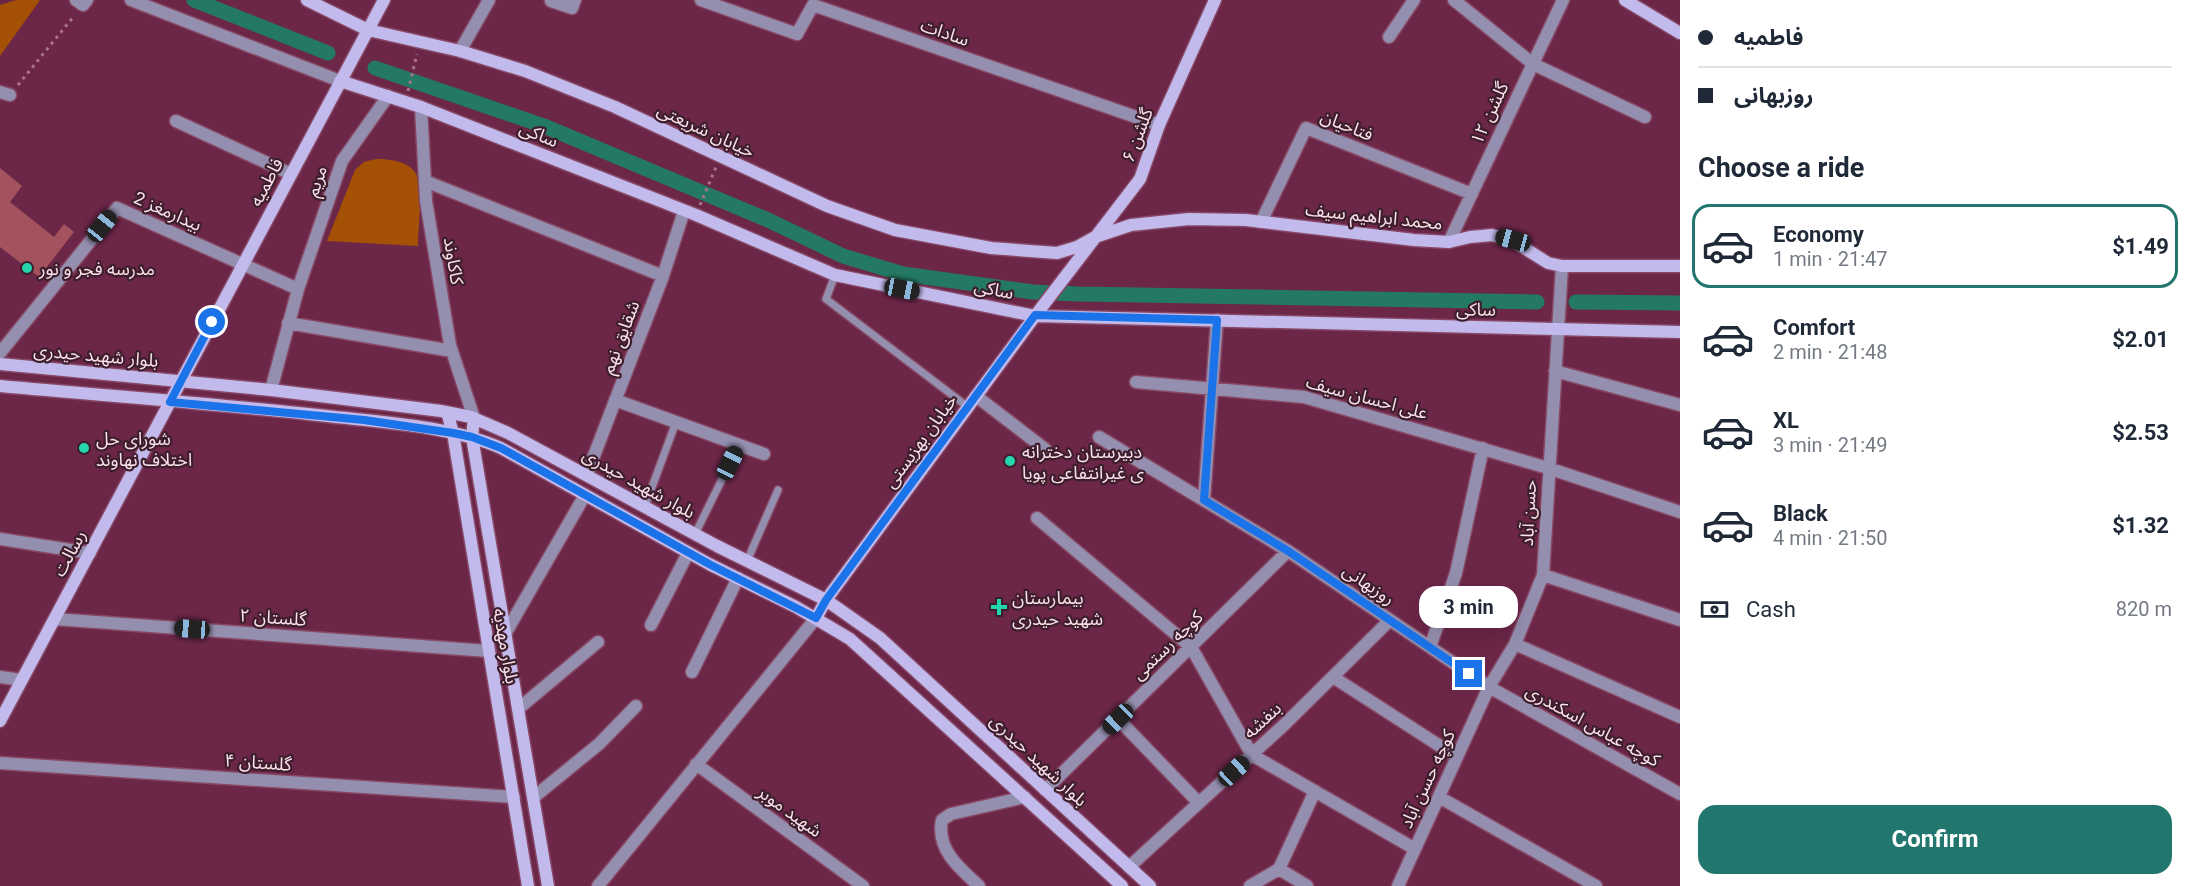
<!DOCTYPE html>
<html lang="en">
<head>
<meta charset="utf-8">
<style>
  body { margin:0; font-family:Roboto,"Noto Sans Arabic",sans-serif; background:#f2f2f3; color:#1f2937; height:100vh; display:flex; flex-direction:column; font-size:22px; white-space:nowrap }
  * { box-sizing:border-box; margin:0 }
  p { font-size:20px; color:#747a83 }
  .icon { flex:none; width:33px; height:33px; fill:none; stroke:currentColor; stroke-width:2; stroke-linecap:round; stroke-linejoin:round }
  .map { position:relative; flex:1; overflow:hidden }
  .panel { display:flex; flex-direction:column; background:#fff; width:510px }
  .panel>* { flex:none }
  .guide { display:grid; align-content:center; height:132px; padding:0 18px; background:#fff }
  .end { position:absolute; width:27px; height:27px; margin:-14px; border:8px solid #1a73e8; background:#fff; box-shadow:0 0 0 3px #fff }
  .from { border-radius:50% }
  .bubble { position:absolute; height:42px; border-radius:18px; background:#fff; box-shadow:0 6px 24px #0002; font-size:20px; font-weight:700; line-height:42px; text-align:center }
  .car { position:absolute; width:18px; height:36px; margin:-18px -9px; border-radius:8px; box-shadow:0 0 4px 2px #0007; background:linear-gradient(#222 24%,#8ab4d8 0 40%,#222 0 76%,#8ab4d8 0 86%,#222 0) }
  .guide b { display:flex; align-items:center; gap:21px; height:57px; font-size:22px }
  .guide b+b { border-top:2px solid #e0e1e3 }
  .guide i { width:15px; height:15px; background:#1f2937 }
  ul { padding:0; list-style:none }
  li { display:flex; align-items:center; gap:18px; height:84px; margin:0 12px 9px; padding:0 6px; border:3px solid transparent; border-radius:18px }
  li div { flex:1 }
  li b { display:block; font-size:22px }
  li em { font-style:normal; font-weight:700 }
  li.on { border-color:#21766d }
  li>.icon { width:54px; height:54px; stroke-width:1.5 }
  h2 { padding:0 18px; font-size:27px; line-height:72px }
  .pay { display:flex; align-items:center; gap:15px; height:66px; padding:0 18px; font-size:22px }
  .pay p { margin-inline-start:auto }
  .primary-button { display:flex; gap:12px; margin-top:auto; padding:12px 18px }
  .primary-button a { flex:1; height:69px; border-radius:18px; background:#21766d; color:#fff; font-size:24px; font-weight:700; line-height:69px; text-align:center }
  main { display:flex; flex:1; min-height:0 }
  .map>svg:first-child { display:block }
  .green { fill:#a45106 }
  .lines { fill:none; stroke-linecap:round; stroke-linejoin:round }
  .canal { stroke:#247964; stroke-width:15 }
  .building { fill:#a4535e }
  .lane-casing { stroke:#864865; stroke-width:10 }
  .street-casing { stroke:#864865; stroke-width:15 }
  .secondary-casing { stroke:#864865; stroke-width:15 }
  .path { stroke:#a8758d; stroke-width:3; stroke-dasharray:3 4.5; stroke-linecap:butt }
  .lane { stroke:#958faf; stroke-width:7 }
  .street { stroke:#958faf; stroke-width:12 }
  .secondary { stroke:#c2b9ec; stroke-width:12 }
  .route { stroke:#1a73e8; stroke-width:8 }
  .poi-dot { fill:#24d5ae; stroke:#3d1e2c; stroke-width:2 }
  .labels { text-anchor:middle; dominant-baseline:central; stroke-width:4.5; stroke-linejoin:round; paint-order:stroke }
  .street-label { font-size:18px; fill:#fbe1eb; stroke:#3d1e2c }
  .poi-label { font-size:18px; fill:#fbe1eb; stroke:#3d1e2c; text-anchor:start }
</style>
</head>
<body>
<main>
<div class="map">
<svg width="1680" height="886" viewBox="0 0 1680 886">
  <rect width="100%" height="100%" fill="#6c2648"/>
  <path class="green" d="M16,0H40L0,56V5Z
    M376,159C389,159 411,161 417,176C423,188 418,230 418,246L327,241L355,170L364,162Z"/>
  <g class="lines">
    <path class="canal" d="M194,0L328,53
      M375,68L544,126L768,220L843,256L903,274L1033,292L1079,294L1537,302
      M1576,302L1680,303"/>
  </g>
  <path class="building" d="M0,168L22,186L10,202L54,237L64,224L74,232L39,277L0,247Z"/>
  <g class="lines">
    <defs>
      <path id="lane" d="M835,275L826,299L968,407
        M645,506L676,422
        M695,534L739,445
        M747,561L778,490"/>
      <path id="street" d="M76,0L83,5L87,0
        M131,0L340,81
        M701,0L797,34L813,5L1159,125
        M1454,0L1533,64L1645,117
        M551,1L572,8L575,0
        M1389,37L1414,0
        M460,51L489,0
        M0,92L10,95
        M421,107L426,201L450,345L474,418
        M176,121L291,174
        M425,181L663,276
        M1261,222L1306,128L1472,194
        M1449,242L1563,0
        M288,323L452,351
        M0,353L117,208L298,289
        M1555,371L1680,405
        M1136,382L1304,397L1548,468L1680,512
        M271,390L298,289L342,161L388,96
        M976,396L1045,449
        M615,400L764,454
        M1099,437L1288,551L1489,687L1680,794
        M587,474L663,276L684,211
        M1204,500L1217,320
        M1037,518L1191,647L1252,755L1415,849
        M0,539L90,553
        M1543,575L1680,620
        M55,619L488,651
        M651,625L688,553
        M505,634L585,495
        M1515,644L1680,717
        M1430,647L1456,573L1483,448
        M692,672L738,578
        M0,677L22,680
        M1333,677L1457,757
        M518,709L598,642
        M1118,719L1199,803
        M0,763L514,797
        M696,764L863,886
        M1045,790L1288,551
        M534,797L599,744L636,706
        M1439,797L1596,886
        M1129,867L1285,724L1390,620
        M1279,869L1315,791
        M598,886L816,618
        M979,886C959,868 936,849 942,820L951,814L1025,797
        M1250,886L1279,869L1307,886
        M1398,886L1489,687L1515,644L1543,575L1562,266"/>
      <path id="secondary" d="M307,0L368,30L460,51L525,71L615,107L827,206L895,230L991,248L1057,253L1077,247L1095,237L1131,225L1189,219L1246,220L1414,240L1449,242L1470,237L1492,235L1513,241L1548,263L1562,266H1680
        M1625,0L1680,33
        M340,81L421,107L696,215L835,275L1035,316L1680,332
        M0,364L271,390L441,411L471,417L508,433L717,546L826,600L880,638L1150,886
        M0,386C109,396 218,404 327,416C381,422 451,426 501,448L709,564L796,607L850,639L1122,886
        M447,412L453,433L528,886
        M474,418L472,437L548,886
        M816,618L826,600L1035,316L1140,179L1159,125L1215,0
        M0,721L384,0"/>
    </defs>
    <use href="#lane" class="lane-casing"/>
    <use href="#street" class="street-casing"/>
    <use href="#secondary" class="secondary-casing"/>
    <path class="path" d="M18,85L74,16
      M408,91L417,54
      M700,205L716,167"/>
    <use href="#lane" class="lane"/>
    <use href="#street" class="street"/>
    <use href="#secondary" class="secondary"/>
  </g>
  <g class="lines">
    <path class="route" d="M212,322L170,402L364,420L453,433L472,437L501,448L709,564L816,618L826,600L1035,315L1217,320L1204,500L1288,551L1469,674"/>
  </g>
  <g class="poi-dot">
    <circle cx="27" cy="268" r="6"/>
    <circle cx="84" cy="448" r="6"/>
    <circle cx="1010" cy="461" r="6"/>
    <path d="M996 598h6v6h6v6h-6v6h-6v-6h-6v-6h6z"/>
  </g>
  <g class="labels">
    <g class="street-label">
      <text transform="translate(945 32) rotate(19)">سادات</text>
      <text transform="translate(1489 113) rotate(-65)">گلشن ۱۲</text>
      <text transform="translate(1347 125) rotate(22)">فتاحیان</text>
      <text transform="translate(706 130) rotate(25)">خیابان شریعتی</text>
      <text transform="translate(539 134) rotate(22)">ساکی</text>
      <text transform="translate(1137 135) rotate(-69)">گلشن ۶</text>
      <text transform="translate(316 181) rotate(-71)">مریم</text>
      <text transform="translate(266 182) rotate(-62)">فاطمیه</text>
      <text transform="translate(168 211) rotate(24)">بیدارمغز 2</text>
      <text transform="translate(1374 216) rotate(6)">محمد ابراهیم سیف</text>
      <text transform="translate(454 261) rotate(81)">کاکاوند</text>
      <text transform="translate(994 289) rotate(11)">ساکی</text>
      <text transform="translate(1476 309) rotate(1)">ساکی</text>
      <text transform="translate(620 337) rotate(-69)">شقایق نهم</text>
      <text transform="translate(96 355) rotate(5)">بلوار شهید حیدری</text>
      <text transform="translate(1367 397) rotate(15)">علی احسان سیف</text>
      <text transform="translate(920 441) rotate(-54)">خیابان بهزیستی</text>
      <text transform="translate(639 483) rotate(29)">بلوار شهید حیدری</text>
      <text transform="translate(1528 513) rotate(-87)">حسن آباد</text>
      <text transform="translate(69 553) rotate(-62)">رسالت</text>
      <text transform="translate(1369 584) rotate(34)">روزبهانی</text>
      <text transform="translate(273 617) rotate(4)">گلستان ۲</text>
      <text transform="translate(1167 645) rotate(-44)">کوچه رستمی</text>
      <text transform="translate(506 646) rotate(80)">بلوار مهدیه</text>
      <text transform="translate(1262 720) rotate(-43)">بنفشه</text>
      <text transform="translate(1593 725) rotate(29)">کوچه عباس اسکندری</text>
      <text transform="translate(1039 760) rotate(43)">بلوار شهید حیدری</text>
      <text transform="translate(258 762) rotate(4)">گلستان ۴</text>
      <text transform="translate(1427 779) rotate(-65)">کوچه حسن آباد</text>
      <text transform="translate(790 811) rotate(36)">شهید موبر</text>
    </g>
    <g class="poi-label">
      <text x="39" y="268">مدرسه فجر و نور</text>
      <text x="96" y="438">شورای حل<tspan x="96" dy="21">اختلاف نهاوند</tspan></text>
      <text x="1022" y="451">دبیرستان دخترانه<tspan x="1022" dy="21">ی غیرانتفاعی پویا</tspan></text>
      <text x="1012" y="597">بیمارستان<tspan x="1012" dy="21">شهید حیدری</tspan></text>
    </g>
  </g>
</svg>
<i class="end from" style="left:212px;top:322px"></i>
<i class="end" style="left:1469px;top:674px"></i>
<div class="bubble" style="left:1419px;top:586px;width:99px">3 min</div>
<i class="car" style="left:102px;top:226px;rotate:39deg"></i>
<i class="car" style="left:1513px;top:240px;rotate:285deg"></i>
<i class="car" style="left:902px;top:289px;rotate:101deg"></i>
<i class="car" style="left:730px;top:463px;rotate:26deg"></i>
<i class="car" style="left:192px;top:629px;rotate:274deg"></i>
<i class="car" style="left:1118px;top:719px;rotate:226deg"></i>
<i class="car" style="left:1234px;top:771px;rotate:47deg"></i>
</div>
<section class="panel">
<div class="guide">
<b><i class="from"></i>فاطمیه</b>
<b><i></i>روزبهانی</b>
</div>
<h2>Choose a ride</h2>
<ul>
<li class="on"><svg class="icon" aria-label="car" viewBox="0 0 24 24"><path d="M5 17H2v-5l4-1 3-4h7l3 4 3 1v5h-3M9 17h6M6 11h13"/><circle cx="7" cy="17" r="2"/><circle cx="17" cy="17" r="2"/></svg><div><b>Economy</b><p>1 min · 21:47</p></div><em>$1.49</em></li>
<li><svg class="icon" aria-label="car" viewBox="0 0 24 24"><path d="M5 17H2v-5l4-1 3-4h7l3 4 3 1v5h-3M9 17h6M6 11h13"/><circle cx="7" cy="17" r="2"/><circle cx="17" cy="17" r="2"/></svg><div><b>Comfort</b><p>2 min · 21:48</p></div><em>$2.01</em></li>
<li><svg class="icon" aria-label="car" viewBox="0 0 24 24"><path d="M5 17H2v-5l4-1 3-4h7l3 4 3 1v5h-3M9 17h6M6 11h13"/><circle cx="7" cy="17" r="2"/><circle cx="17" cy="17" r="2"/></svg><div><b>XL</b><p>3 min · 21:49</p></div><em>$2.53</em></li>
<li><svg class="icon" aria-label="car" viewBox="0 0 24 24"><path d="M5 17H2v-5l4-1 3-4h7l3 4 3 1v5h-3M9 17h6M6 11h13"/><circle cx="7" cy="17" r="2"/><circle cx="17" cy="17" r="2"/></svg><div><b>Black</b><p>4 min · 21:50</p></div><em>$1.32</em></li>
</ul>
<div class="pay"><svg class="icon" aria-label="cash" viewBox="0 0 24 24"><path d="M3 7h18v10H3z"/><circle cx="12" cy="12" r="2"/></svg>Cash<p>820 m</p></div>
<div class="primary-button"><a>Confirm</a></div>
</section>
</main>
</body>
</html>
